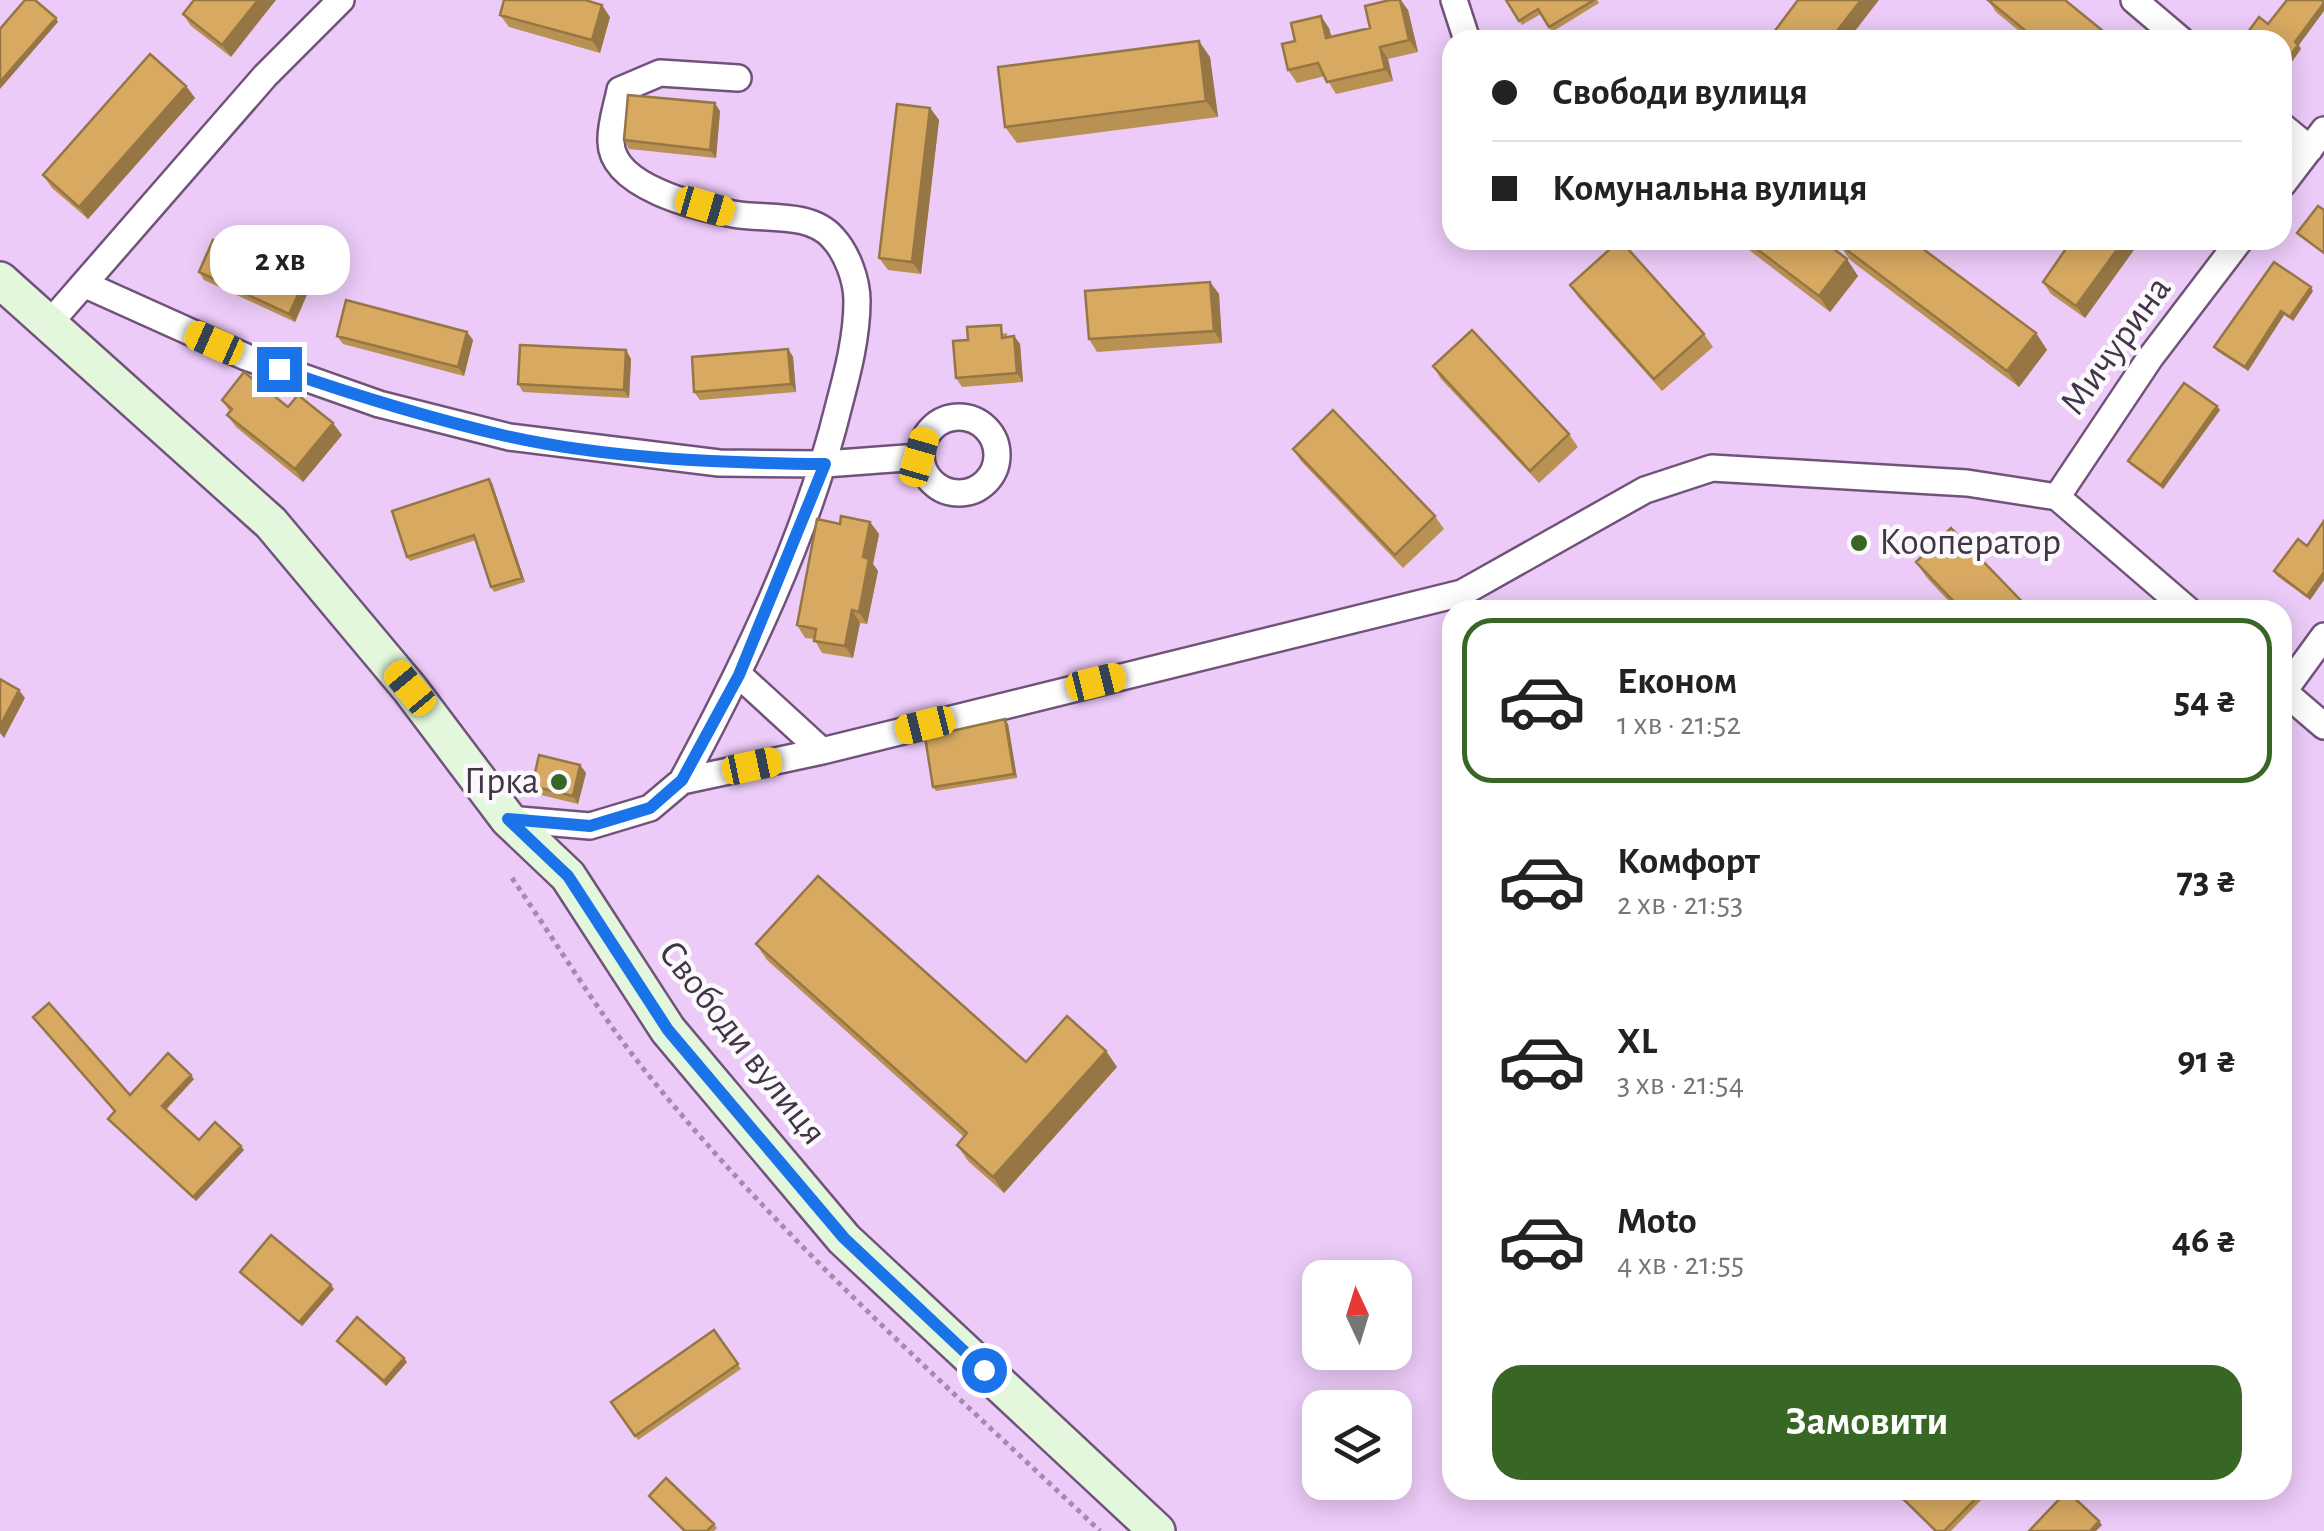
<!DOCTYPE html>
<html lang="uk">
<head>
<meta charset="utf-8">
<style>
  body { margin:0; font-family:"Alegreya Sans",sans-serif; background:#f2f2f2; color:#222; height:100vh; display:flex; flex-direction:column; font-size:38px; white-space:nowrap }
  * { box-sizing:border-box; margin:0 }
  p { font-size:32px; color:#767676 }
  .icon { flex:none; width:55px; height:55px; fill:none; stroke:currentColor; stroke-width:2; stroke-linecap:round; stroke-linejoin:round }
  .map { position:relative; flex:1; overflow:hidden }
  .side { position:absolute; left:1442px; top:600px; width:850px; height:900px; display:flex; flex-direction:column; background:#fff; border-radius:30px; box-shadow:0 5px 25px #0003 }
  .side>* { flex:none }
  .top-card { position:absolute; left:1442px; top:30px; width:850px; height:220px; border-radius:30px; box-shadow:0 5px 25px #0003; display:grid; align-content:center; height:220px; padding:0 50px; background:#fff }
  .needle { width:65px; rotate:356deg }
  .buttons { position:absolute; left:1302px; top:1260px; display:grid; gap:20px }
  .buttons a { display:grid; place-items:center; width:110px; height:110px; border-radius:20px; background:#fff; box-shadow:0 5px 25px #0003; font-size:50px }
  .end { position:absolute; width:45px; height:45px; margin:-22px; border:12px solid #1a73e8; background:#fff; box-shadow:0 0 0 5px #fff }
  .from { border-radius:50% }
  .bubble { position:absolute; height:70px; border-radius:30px; background:#fff; box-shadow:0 5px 25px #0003; font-size:32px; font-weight:700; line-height:70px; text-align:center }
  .car { position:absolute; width:30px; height:60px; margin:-30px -15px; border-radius:12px; box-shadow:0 0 8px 2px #0007; background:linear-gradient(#f5c518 24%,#345 0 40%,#f5c518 0 76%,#345 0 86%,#f5c518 0) }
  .top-card b { display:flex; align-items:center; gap:35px; height:95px; font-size:38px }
  .top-card b+b { border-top:2px solid #e0e0e0 }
  .top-card i { width:25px; height:25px; background:#222 }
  ul { padding:18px 0 0; list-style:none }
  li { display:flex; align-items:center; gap:30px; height:165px; margin:0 20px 15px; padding:0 30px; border:5px solid transparent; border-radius:30px }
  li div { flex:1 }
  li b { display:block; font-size:38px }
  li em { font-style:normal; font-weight:700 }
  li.on { border-color:#386625 }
  li>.icon { width:90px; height:90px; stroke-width:1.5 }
  .action { display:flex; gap:20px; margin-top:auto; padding:20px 50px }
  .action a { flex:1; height:115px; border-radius:30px; background:#386625; color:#fff; font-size:40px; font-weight:700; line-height:115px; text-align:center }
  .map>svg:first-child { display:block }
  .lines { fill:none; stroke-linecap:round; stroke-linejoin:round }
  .street-casing { stroke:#71537a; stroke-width:30 }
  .secondary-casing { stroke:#71537a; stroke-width:40 }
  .path { stroke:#a48bad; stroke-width:5; stroke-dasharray:5 5; stroke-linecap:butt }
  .street { stroke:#fff; stroke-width:25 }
  .secondary { stroke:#e2f7db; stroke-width:35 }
  .wall { fill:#b99153 }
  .shaded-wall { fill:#967644 }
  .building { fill:#d7a961; stroke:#967644; stroke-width:2.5 }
  .route { stroke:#1a73e8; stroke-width:12 }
  .poi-dot { fill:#386625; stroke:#fcf9fd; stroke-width:4 }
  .labels { text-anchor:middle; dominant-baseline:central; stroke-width:9; stroke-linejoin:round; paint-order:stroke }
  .street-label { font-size:38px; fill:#423547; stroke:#fcf9fd }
  .poi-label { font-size:38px; fill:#423547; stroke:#fcf9fd; text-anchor:start }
</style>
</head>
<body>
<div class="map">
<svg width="2324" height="1531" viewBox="0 0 2324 1531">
  <rect width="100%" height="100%" fill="#eccbf8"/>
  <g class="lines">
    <defs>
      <path id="street" d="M1454,0L1467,40
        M2134,0L2181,40
        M2282,126L2310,149
        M2282,185L2324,130
        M86,285L246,357L379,404L509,437L719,463L825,464L919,457
        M48,325L265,76L341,0
        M921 455a38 38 0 1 1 76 0a38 38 0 1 1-76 0Z
        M2057,497L2150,358L2240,240
        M739,675L822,751
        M2282,690L2324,726
        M2284,691L2324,636
        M682,781C746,662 807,536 839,405C848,371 857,336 857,301C857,280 847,253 833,238C810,211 764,220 733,214C697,207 612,187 611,142C610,125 617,106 620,90L660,73L738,78
        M508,819L590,826L650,808L682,781L822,751L1462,593L1645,490L1712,468L1967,483L2057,497L2188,610"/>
      <path id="secondary" d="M0,280L271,523L410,689L508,819L568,876L668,1030L844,1239L1157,1531"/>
    </defs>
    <use href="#street" class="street-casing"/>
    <use href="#secondary" class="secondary-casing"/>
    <path class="path" d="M512,878C556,942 597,1011 646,1072C781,1240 944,1383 1100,1531"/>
    <use href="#street" class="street"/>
    <use href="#secondary" class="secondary"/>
  </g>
  <path class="wall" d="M194,0L231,57L191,26L183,14Z
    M1390,0H1401L1408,10L1418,52L1388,59L1393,81L1336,94L1325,76L1297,83L1288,70L1295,41L1329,28L1331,37L1370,28Z
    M1506,0H1597L1599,3L1552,32L1541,14L1522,25Z
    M1988,0L2114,40H2030L1996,12Z
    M500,15L610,17L600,53L509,27Z
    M1210,57L1218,117L1017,143L1005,127Z
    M186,86L195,98L88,219L52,188L43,175Z
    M930,108L939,120L921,274L888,270L879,258Z
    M720,111L716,158L629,149L624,140Z
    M1736,240H1822L1858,276L1830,312Z
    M2072,240H2141L2085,318L2051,294L2043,282Z
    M1839,244L2036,333L2047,350L2019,387L1850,260Z
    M199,272L304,282L309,290L295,322L204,280Z
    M1210,282L1219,294L1222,343L1097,352L1089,339Z
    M1570,285L1704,334L1713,347L1662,391L1578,297Z
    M2313,291L2293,321L2284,315L2248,371L2217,351L2214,347Z
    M467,332L473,340L464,376L343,344L337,336Z
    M1007,333V337L1014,336L1020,344L1023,382L962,387L956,378L968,340Z
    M788,349L793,357L796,392L700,400L694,392Z
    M626,350L631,359L629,398L523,392L518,384Z
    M1433,366L1569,434L1578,447L1539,483L1441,379Z
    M222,400L288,407L342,435L303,482L236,427L227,415L230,412Z
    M2217,406L2220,410L2163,489L2131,465L2128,461Z
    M1293,449L1435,516L1444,529L1403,568L1301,461Z
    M492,483L525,582L494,592L491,587L476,540L410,561L407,557Z
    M2324,521V580L2310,600L2277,576L2274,571L2307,546Z
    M870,522L879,534L873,564L878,571L867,624L860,623L853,658L822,653L814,639L805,638L797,625L840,524Z
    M1916,562L2030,610H1957L1927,578Z
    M1008,724L1017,778L936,791L933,787Z
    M580,765L586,773L578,804L537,794L532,786Z
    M756,944L1026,1062L1106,1051L1117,1067L1004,1193L968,1161L957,1145L964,1137L767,960Z
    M194,1079L166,1110L199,1140L244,1150L196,1201L108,1119L130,1095Z
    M240,1272L334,1289L302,1326Z
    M714,1330L741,1369L638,1440L611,1402Z
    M337,1341L407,1362L386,1386Z
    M1893,1490H1991L1951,1531H1934Z
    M649,1496L714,1524L717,1528L714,1531H683Z"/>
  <path class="shaded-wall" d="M258,0H276L231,57L222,45Z
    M1400,0L1408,10L1418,52L1409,40Z
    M1861,0H1879L1848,40H1830Z
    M2324,3V11L2299,45L2301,49L2282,76V67L2295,42Z
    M602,5L610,17L600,53L592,40Z
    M1321,16L1329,28L1335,50L1326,38Z
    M56,18L58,22L0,89V82Z
    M1199,41L1210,57L1218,117L1206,101Z
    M1380,47L1388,59L1393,81L1385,69Z
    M186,86L195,98L88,219L79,207Z
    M715,103L720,111L716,158L710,150Z
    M930,108L939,120L921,274L912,262Z
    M2124,240H2141L2085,318L2076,306Z
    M1847,259L1858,276L1830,312L1819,296Z
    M304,282L309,290L295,322L289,314Z
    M1210,282L1219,294L1222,343L1214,331Z
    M2311,287L2313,291L2293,321L2290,317Z
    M2281,311L2284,315L2248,371L2245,367Z
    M467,332L473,340L464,376L458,367Z
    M2036,333L2047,350L2019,387L2007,371Z
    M1014,336L1020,344L1023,382L1017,373Z
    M788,349L793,357L796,392L791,384Z
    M626,350L631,359L629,398L624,390Z
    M2217,406L2220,410L2163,489L2161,485Z
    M333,423L342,435L303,482L295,469Z
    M489,479L492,483L525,582L522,578Z
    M870,522L879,534L873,564L878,571L867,624L859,612L863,557Z
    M2324,572V580L2310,600L2307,596Z
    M852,610L860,623L853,658L845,646Z
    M19,690L25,698L4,738L0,733V726Z
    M1005,719L1008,724L1017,778L1014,774Z
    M580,765L586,773L578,804L573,796Z
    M1106,1051L1117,1067L1004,1193L993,1177Z
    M191,1075L194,1079L165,1110L162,1106Z
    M241,1146L244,1150L196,1201L193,1197Z
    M331,1285L334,1289L302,1326L299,1322Z
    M404,1358L407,1362L386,1386L384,1381Z
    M2099,1521L2102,1525L2096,1531H2090Z"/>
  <path class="building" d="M25,0H35L56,18L0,82V29Z
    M194,0H258L222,45L183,14Z
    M504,0H585L602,5L592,40L500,15Z
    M1390,0H1400L1409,40L1380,47L1385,69L1327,82L1318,63L1288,70L1282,44L1295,41L1291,23L1321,16L1326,38L1370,28L1365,6Z
    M1506,0H1594L1549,27L1538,9L1519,21Z
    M1798,0H1861L1830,40H1768Z
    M1988,0H2065L2114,40H2037Z
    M2287,0H2322L2324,3L2295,42L2298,45L2282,67V40H2242L2259,17L2268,24Z
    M1199,41L1206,101L1005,127L998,67Z
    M150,54L186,86L79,207L43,175Z
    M628,95L715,103L710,150L624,140Z
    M897,104L930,108L912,262L879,258Z
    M2318,206L2324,210V253L2297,233Z
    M213,240L304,282L289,314L199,272Z
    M1620,240L1704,334L1654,379L1570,285Z
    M1745,240H1822L1847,259L1819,296Z
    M1842,240H1911L2036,333L2007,371L1839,244Z
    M2072,240H2124L2076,306L2043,282Z
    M2274,262L2311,287L2290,317L2281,311L2245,367L2214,347Z
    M1210,282L1214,331L1089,339L1085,291Z
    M346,300L467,332L458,367L337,336Z
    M1001,325L1002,338L1014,336L1017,373L956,378L953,341L968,340L967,327Z
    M1472,330L1569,434L1530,471L1433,366Z
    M520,345L626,350L624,390L518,384Z
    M788,349L791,384L694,392L692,357Z
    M244,372L288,407L298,395L333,423L295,469L227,415L232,409L222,400Z
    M2184,383L2217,406L2161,485L2128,461Z
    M1333,410L1435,516L1395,555L1293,449Z
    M489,479L522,578L491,587L474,535L407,557L392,511Z
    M841,516L870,522L863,557L869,559L859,612L852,610L845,646L814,641L816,629L797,625L817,519L840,524Z
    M2324,521V572L2307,596L2274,571L2298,539L2307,546Z
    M1951,528L2030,610H1962L1916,562Z
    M0,679L19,690L0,726Z
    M1005,719L1014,774L933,787L925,737Z
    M539,755L580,765L573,796L532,786Z
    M818,876L1026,1062L1067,1016L1106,1051L993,1177L957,1145L967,1133L756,944Z
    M49,1003L130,1095L168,1053L191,1075L162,1106L199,1140L215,1122L241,1146L193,1197L108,1119L115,1111L33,1017Z
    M271,1235L331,1285L299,1322L240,1272Z
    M357,1317L404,1358L384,1381L337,1341Z
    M714,1330L738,1364L635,1436L611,1402Z
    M666,1478L714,1524L707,1531H685L649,1496Z
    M1894,1490H1984L1944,1531H1936Z
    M2067,1491L2099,1521L2090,1531H2029Z"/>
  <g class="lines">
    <path class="route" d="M279,369C354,395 428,418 506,436C609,459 720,463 825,464L739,675L682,780L650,808L590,826L508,819L568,876L668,1030L844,1238L984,1370"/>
  </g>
  <g class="poi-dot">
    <circle cx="1859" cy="543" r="10"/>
    <circle cx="559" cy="782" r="10"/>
  </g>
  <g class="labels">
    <g class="street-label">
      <text transform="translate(2116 346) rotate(-54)">Мичурина</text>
      <text transform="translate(742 1043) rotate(52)">Свободи вулиця</text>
    </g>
    <g class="poi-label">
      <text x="1879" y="543">Кооператор</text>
      <text x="539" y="782" text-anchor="end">Гірка</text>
    </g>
  </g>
</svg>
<div class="buttons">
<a><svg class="needle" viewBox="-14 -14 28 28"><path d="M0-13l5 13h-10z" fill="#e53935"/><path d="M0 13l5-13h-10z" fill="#767676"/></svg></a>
<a><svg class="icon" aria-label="layers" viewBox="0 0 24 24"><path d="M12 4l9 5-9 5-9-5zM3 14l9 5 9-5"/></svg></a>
</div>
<i class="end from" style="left:984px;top:1370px"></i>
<i class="end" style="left:279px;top:369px"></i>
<div class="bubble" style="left:210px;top:225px;width:140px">2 хв</div>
<i class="car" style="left:705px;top:206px;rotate:106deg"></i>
<i class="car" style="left:214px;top:343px;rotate:294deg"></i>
<i class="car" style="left:919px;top:457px;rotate:16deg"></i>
<i class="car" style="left:1096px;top:682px;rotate:76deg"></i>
<i class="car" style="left:410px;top:688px;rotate:320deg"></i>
<i class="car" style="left:925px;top:725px;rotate:256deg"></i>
<i class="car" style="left:752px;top:766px;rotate:78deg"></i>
<div class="top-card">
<b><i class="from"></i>Свободи вулиця</b>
<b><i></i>Комунальна вулиця</b>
</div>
<section class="side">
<ul>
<li class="on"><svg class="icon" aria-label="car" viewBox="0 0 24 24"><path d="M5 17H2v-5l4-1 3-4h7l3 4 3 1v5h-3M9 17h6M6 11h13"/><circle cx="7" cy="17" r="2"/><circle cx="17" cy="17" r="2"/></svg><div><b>Економ</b><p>1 хв · 21:52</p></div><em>54 ₴</em></li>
<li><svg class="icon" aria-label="car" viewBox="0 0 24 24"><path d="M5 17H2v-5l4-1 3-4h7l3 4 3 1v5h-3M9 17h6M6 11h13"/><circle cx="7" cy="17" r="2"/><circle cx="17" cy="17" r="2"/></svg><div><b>Комфорт</b><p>2 хв · 21:53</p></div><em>73 ₴</em></li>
<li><svg class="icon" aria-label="car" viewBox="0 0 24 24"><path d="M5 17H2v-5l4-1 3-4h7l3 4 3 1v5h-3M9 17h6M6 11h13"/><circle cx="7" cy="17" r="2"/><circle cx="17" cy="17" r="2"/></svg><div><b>XL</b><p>3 хв · 21:54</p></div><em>91 ₴</em></li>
<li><svg class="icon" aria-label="car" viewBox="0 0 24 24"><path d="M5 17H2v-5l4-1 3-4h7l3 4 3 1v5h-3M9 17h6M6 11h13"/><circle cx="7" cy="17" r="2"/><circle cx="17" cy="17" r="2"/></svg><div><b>Moto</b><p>4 хв · 21:55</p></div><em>46 ₴</em></li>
</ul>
<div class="action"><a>Замовити</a></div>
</section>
</div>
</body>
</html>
